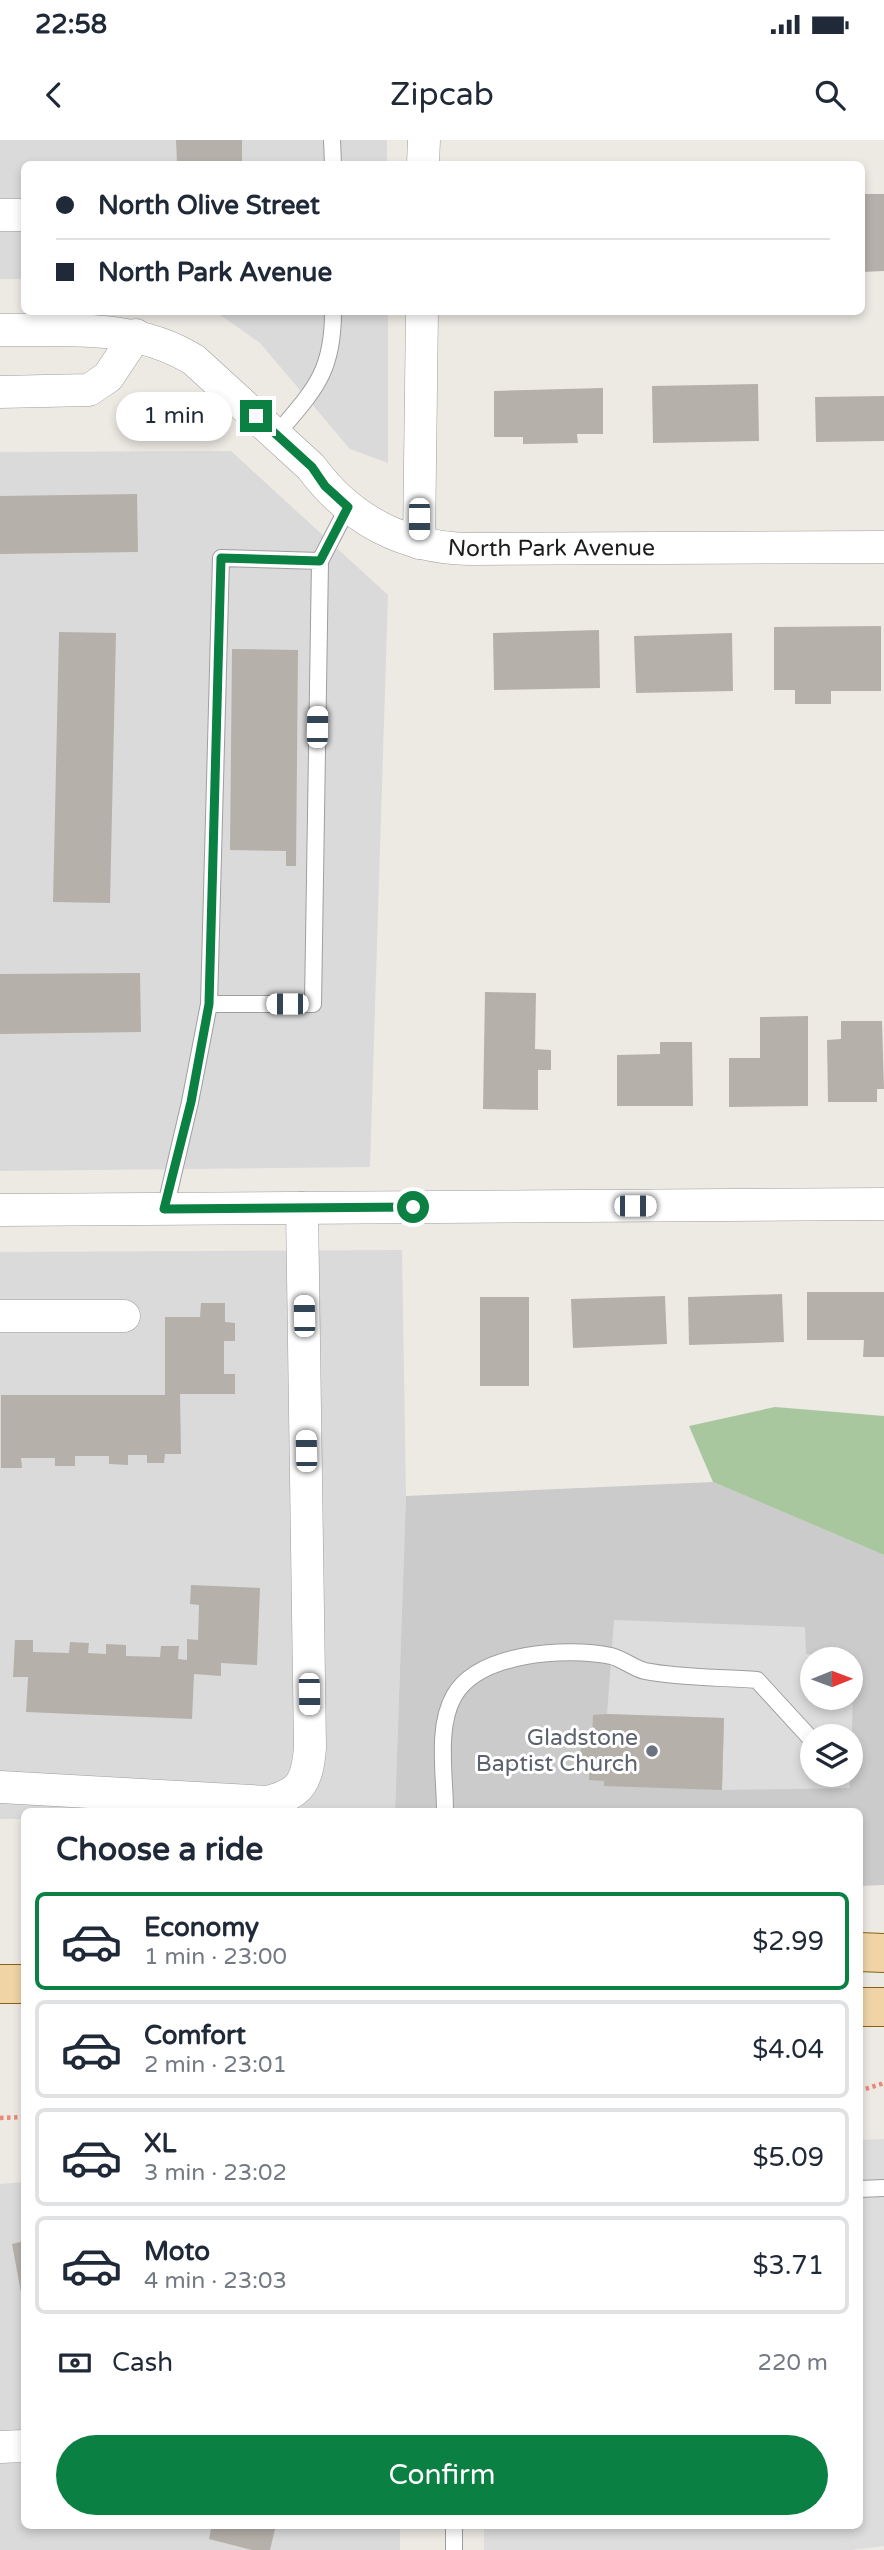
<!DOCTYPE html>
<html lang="en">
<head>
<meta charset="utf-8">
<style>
  body { margin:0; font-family:"Varela Round",sans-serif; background:#f6f6f7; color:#1f2937; height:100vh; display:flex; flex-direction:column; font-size:26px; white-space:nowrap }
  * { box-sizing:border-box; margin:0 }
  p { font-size:23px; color:#747a83 }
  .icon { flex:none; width:38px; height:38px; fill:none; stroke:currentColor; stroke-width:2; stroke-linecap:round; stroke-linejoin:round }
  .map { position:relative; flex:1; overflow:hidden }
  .details { position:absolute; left:21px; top:1668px; width:842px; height:721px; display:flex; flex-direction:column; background:#fff; border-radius:10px; box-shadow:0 4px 10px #0003 }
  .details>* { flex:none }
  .banner { position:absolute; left:21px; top:21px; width:844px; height:154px; border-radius:10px; box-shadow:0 4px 10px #0003; display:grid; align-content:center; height:154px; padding:0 35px; background:#fff }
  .needle { width:46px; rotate:89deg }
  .controls { position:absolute; left:800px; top:1507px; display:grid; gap:14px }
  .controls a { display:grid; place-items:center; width:63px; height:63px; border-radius:50%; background:#fff; box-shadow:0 4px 10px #0003; font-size:35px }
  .end { position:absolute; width:32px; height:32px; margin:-16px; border:9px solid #0b8043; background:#fff; box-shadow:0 0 0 4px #fff }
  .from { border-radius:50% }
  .bubble { position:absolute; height:49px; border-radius:24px; background:#fff; box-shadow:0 4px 10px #0003; font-size:23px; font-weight:600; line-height:49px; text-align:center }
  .car { position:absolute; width:21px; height:42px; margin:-21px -10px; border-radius:9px; box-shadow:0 0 5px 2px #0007; background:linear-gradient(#fff 24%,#345 0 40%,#fff 0 76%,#345 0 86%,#fff 0) }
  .banner b { display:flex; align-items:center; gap:24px; height:66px; font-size:26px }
  .banner b+b { border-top:2px solid #e0e1e3 }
  .banner i { width:18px; height:18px; background:#1f2937 }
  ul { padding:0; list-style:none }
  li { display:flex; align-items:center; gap:21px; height:98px; margin:0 14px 10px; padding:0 21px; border:4px solid #e0e1e3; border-radius:10px }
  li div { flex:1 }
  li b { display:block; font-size:26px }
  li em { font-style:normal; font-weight:600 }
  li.selected { border-color:#0b8043 }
  li>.icon { width:63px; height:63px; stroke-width:1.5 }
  h2 { padding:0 35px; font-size:32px; line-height:84px }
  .pay { display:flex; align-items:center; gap:18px; height:77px; padding:0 35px; font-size:26px }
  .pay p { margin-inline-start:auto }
  .action { display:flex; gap:14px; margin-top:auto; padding:14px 35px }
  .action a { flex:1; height:80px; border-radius:42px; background:#0b8043; color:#fff; font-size:28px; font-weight:600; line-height:80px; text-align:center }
  .status { display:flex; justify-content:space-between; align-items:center; height:49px; padding:0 35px; background:#fff; direction:ltr }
  .status svg { height:19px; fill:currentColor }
  header { display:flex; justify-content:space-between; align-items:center; height:91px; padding:0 35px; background:#fff; font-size:32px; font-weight:600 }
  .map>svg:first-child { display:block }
  .residential { fill:#dbdada }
  .religious { fill:#cbcbcb; fill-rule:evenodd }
  .forest { fill:#a8c79e }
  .parking { fill:#ddd; fill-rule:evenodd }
  .building { fill:#b6b0aa }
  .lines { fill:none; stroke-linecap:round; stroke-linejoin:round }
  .service-casing { stroke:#9e9e9e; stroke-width:18 }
  .minor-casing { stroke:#9e9e9e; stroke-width:33 }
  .primary-casing { stroke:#846412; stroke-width:40 }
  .path { stroke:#e88a7a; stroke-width:4.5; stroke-dasharray:3.5 3.5; stroke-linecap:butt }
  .service { stroke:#fff; stroke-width:16 }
  .minor { stroke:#fff; stroke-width:32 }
  .primary { stroke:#f0d4a6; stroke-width:38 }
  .route { stroke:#0b8043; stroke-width:9 }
  .worship-dot { fill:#6b7280; stroke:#fff; stroke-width:2.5 }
  .labels { text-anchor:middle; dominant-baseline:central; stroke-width:6; stroke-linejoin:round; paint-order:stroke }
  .street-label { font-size:23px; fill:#1d1d1d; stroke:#fff }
  .worship-label { font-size:23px; fill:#5b616d; stroke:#fff; text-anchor:end }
</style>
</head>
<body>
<div class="status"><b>22:58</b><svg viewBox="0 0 49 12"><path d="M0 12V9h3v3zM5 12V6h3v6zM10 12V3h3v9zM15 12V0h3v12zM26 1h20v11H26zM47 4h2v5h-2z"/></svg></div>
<header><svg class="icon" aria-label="back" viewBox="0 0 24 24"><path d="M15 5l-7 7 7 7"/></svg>Zipcab<svg class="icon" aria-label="search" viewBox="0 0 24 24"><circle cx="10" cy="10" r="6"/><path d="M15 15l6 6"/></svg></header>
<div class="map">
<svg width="884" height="2410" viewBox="0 0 884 2410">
  <rect width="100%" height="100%" fill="#edeae4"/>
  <path class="residential" d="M0,0H387V24H24V139H0Z
    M216,172H388V323L350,309L260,203Z
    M231,311L388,455L370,1027L0,1031V312Z
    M402,1110L406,1356L395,1671H24V1679H0V1112Z
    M24,2042V2385H400V2410H0V2044Z"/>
  <path class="religious" d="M713,1342L884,1415V1745L859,1746V1671H395L406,1356ZM812,1519H850V1558H812ZM812,1596H850V1634H812Z"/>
  <path class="forest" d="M775,1267L884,1276V1415L713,1342L689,1286Z"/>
  <path class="parking" d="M614,1480L805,1487L806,1514L854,1517L851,1622L850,1596H812V1634L850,1635V1648L722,1650L724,1578L607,1574ZM812,1519H850V1558H812Z
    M884,1999V2406L851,2410H484V2385H859V2000Z"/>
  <path class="building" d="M176,0H242V24H177Z
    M861,54H884V131L861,132Z
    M758,244L759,301L653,303L652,246Z
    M603,248V294H577L578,303L523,304V297H494V251Z
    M884,256V301L816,302L815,257Z
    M137,354L138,412L0,414V356Z
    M881,486V551H831V564H795V550H774V487Z
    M599,490L600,548L494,550L493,493Z
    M59,492L116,493L110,763L53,762Z
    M732,493L733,551L636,553L634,496Z
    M232,509L298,510L296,726H286V711L230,710Z
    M140,833L141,892L0,894V834Z
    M485,852L536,853L535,909L551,910V930H538V970L483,969Z
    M808,876V966L729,967V918H760V877Z
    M841,881H882L884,949H877V962H828L827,900L841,899Z
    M660,902H692L693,966H617V915L660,914Z
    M807,1152H884V1217H863L864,1200H807Z
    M782,1154L784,1202L689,1205L688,1157Z
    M665,1156L667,1204L573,1208L571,1159Z
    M480,1157H529V1246H480Z
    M201,1163H225V1182L235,1183V1201H224V1234H235V1254H180L181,1314H165L164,1323H147V1315H128V1325L109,1324V1316H75V1326H55V1318H21L22,1328H1V1255H165V1177H200Z
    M191,1445L260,1448L257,1525L221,1523V1536L194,1534L192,1579L26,1572L28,1537H13L15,1500H33V1512L69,1513L70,1502L89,1503L88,1513L106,1514V1504L126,1505V1516L160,1517L161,1506H179L178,1519L187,1520V1499L198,1500L199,1465L190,1464Z
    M607,1574L724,1578L722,1650L604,1646V1641L589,1640L590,1621L580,1620L581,1602H592L593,1575Z
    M24,2101V2163H23L12,2104Z
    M212,2385H276L270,2410H252L209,2399Z"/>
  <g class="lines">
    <defs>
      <path id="service" d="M332,0L333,24
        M276,295C314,250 333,233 333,172
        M209,864H313L320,421L348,367
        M165,1069L190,962L209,864L221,418L320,421
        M445,1671C445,1636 436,1587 454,1556C479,1512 567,1507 611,1516C623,1519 633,1528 645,1531C681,1538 720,1537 757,1540L812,1600
        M859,2049L884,2048
        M454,2410V2385"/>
      <g id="minor">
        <path d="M423,24L424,0"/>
        <path d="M0,75H24"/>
        <path id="s1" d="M0,190C67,191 135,183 194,220L311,327C350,380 404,408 470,409L884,407"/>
        <path d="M0,252L89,250L108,237L136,195"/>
        <path d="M419,403L422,172"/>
        <path d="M0,1070L884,1064"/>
        <path d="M0,1176H124"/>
        <path d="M0,1647L267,1662C301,1654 307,1642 310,1608L302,1068"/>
        <path d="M0,2307L24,2306"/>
      </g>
      <path id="primary" d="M859,1812L884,1813
        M0,1844H24
        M859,1867H884"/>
    </defs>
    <use href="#service" class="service-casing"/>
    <use href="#minor" class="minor-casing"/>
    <use href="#primary" class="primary-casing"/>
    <path class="path" d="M859,1951L884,1943
      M0,1978L24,1977"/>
    <use href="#service" class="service"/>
    <use href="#minor" class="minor"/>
    <use href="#primary" class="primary"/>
  </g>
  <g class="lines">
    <path class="route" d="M256,276L312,327L325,346L348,367L320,421L221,418L209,864L191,962L164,1069L413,1067"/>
  </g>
  <circle class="worship-dot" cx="652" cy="1611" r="7"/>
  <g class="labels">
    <g class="street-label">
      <text stroke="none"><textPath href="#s1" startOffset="625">North Park Avenue</textPath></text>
    </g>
    <g class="worship-label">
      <text x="638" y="1598">Gladstone<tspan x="638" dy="26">Baptist Church</tspan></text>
    </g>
  </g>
</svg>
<div class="controls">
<a><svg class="needle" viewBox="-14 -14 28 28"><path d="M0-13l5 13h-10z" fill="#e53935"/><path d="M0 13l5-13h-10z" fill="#747a83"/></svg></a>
<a><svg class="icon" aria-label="layers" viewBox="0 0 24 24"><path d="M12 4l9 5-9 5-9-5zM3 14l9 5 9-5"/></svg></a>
</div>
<i class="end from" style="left:413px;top:1067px"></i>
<i class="end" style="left:256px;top:276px"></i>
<div class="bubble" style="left:116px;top:252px;width:116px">1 min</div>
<i class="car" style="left:419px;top:379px;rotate:180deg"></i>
<i class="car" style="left:317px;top:587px;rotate:1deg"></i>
<i class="car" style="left:287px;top:864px;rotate:270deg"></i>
<i class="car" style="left:635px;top:1066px;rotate:90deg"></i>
<i class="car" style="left:304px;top:1176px;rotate:359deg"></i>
<i class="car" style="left:306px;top:1311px;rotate:359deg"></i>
<i class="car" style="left:309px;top:1554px;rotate:179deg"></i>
<div class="banner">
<b><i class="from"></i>North Olive Street</b>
<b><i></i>North Park Avenue</b>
</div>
<section class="details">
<h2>Choose a ride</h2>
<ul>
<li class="selected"><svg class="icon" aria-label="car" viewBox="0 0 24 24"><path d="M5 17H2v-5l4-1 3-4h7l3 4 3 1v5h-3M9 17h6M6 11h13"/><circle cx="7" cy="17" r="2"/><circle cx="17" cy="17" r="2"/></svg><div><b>Economy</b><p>1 min · 23:00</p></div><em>$2.99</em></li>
<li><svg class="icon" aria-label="car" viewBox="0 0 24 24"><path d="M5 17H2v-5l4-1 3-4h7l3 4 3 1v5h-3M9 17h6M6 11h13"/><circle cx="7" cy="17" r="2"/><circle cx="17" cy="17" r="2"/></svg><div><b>Comfort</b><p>2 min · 23:01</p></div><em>$4.04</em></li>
<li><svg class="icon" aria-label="car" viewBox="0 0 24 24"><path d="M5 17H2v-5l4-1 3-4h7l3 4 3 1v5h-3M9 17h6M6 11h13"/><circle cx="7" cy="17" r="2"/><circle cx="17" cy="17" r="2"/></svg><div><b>XL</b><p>3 min · 23:02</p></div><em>$5.09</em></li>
<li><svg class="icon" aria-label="car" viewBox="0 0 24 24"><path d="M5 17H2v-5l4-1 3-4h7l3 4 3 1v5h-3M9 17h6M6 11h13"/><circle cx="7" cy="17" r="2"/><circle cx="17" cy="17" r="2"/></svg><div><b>Moto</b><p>4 min · 23:03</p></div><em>$3.71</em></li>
</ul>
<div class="pay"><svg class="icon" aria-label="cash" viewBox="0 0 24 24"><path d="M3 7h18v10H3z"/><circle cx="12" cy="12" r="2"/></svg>Cash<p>220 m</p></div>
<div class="action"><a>Confirm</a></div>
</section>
</div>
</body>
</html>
